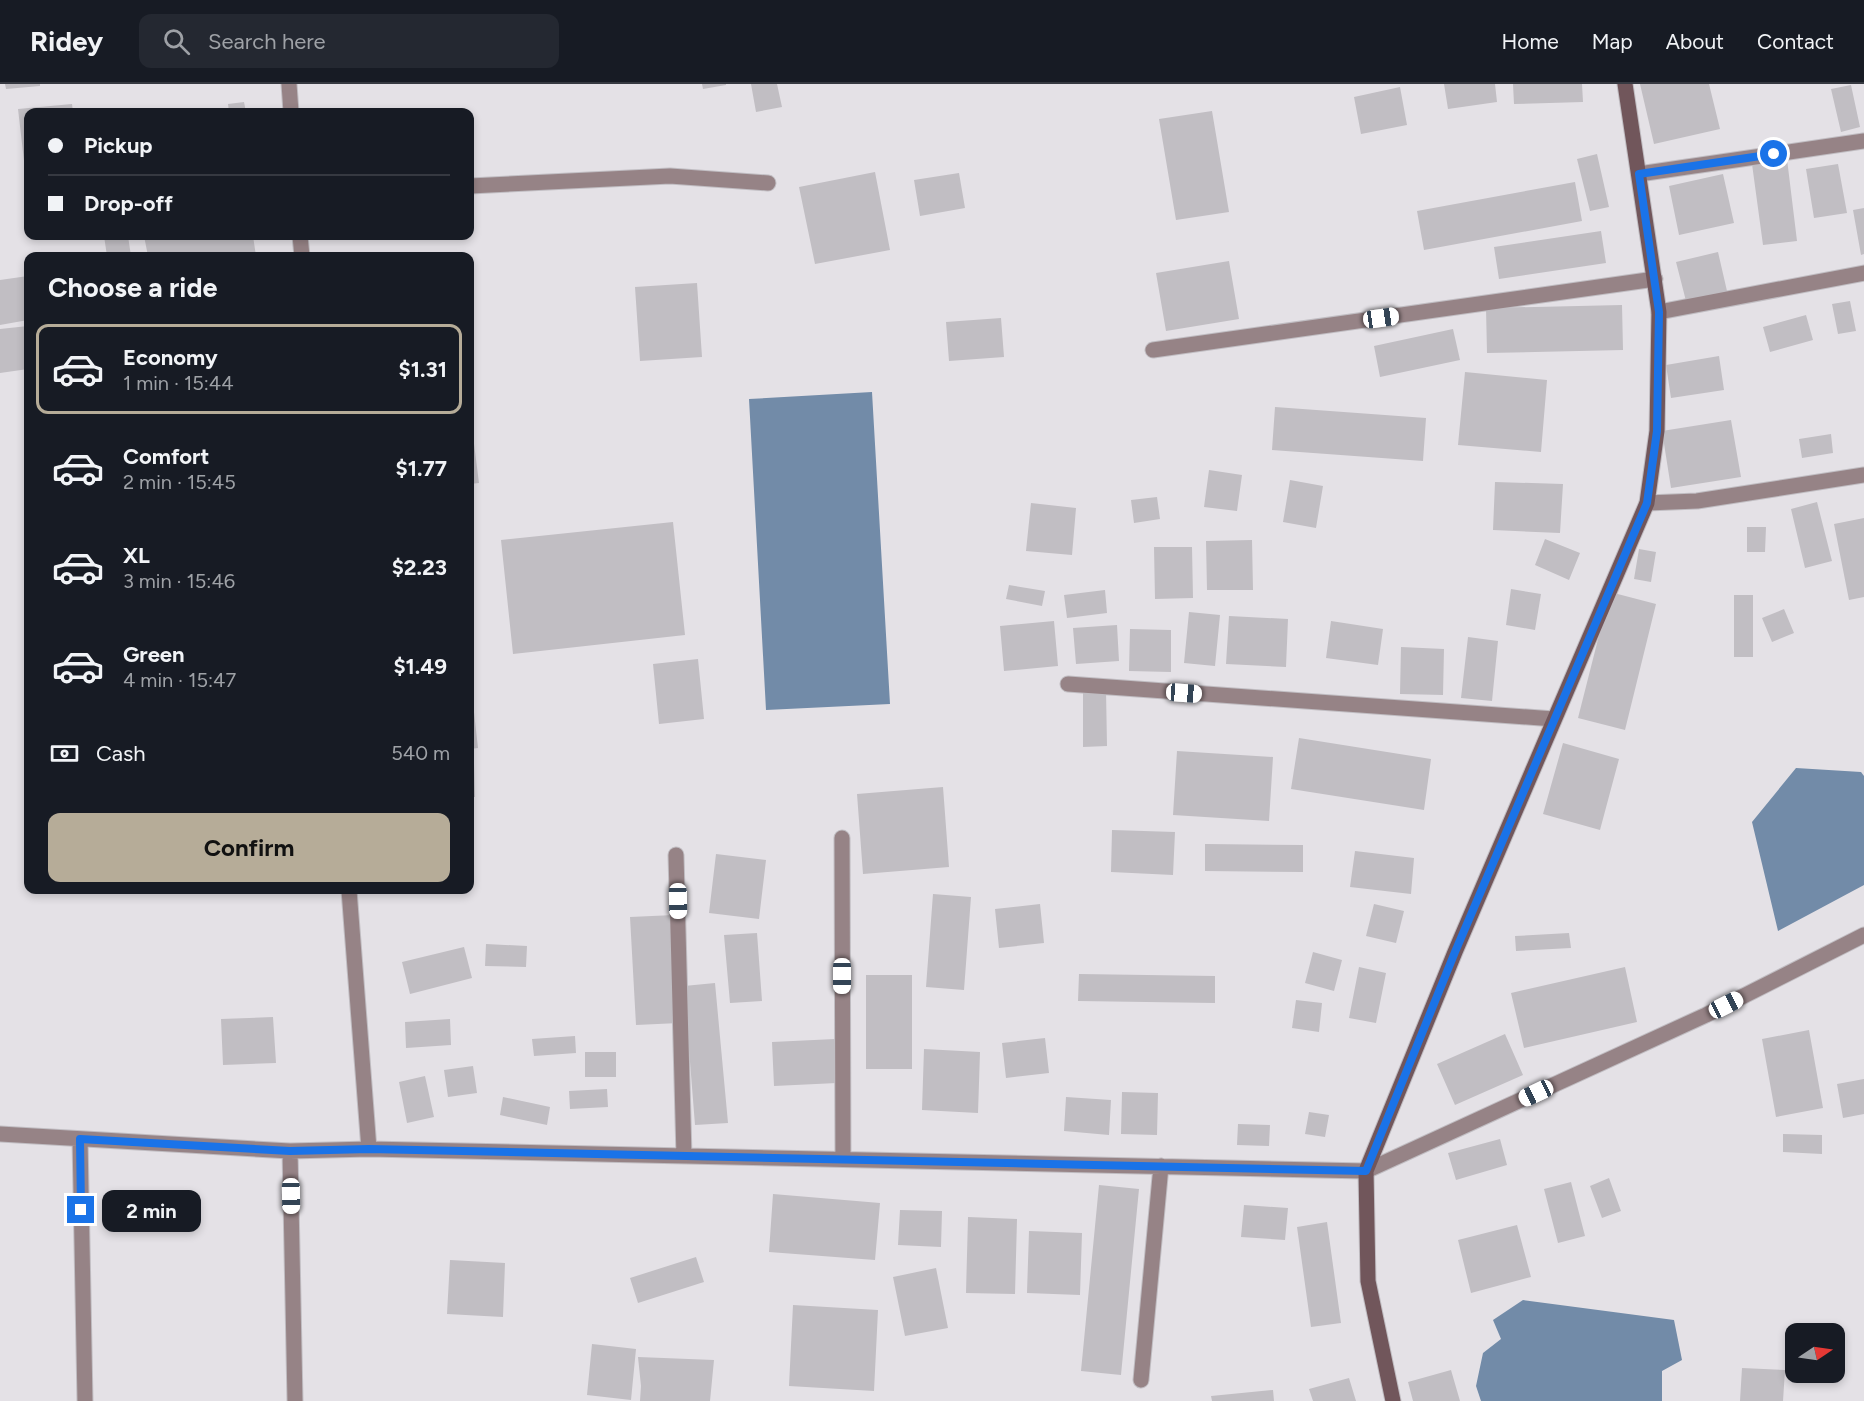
<!DOCTYPE html>
<html lang="en">
<head>
<meta charset="utf-8">
<style>
  body { margin:0; font-family:Figtree,sans-serif; background:#242831; color:#f1f3f6; height:100vh; display:flex; flex-direction:column; font-size:22px; white-space:nowrap }
  * { box-sizing:border-box; margin:0 }
  p { font-size:20px; color:#9ea1a6 }
  .icon { flex:none; width:33px; height:33px; fill:none; stroke:currentColor; stroke-width:2; stroke-linecap:round; stroke-linejoin:round }
  .map { position:relative; flex:1; overflow:hidden }
  .sheet { position:absolute; left:24px; top:168px; width:450px; height:642px; display:flex; flex-direction:column; background:#171b24; border-radius:12px; box-shadow:0 3px 9px #0003 }
  .sheet>* { flex:none }
  .guide { position:absolute; left:24px; top:24px; width:450px; height:132px; border-radius:12px; box-shadow:0 3px 9px #0003; display:grid; align-content:center; height:132px; padding:0 24px; background:#171b24 }
  .needle { width:39px; rotate:77deg }
  .controls { position:absolute; left:1785px; top:1239px; display:grid; gap:12px }
  .controls a { display:grid; place-items:center; width:60px; height:60px; border-radius:12px; background:#171b24; box-shadow:0 3px 9px #0003; font-size:30px }
  .end { position:absolute; width:27px; height:27px; margin:-14px; border:8px solid #1a73e8; background:#fff; box-shadow:0 0 0 3px #fff }
  .from { border-radius:50% }
  .bubble { position:absolute; height:42px; border-radius:12px; background:#171b24; box-shadow:0 3px 9px #0003; font-size:20px; font-weight:700; line-height:42px; text-align:center }
  .car { position:absolute; width:18px; height:36px; margin:-18px -9px; border-radius:8px; box-shadow:0 0 4px 2px #0007; background:linear-gradient(#fff 24%,#345 0 40%,#fff 0 76%,#345 0 86%,#fff 0) }
  .guide b { display:flex; align-items:center; gap:21px; height:57px; font-size:22px }
  .guide b+b { border-top:2px solid #363941 }
  .guide i { width:15px; height:15px; background:#f1f3f6 }
  ul { padding:0; list-style:none }
  li { display:flex; align-items:center; gap:18px; height:90px; margin:0 12px 9px; padding:0 12px; border:3px solid transparent; border-radius:12px }
  li div { flex:1 }
  li b { display:block; font-size:22px }
  li em { font-style:normal; font-weight:700 }
  li.current { border-color:#b6ac98 }
  li>.icon { width:54px; height:54px; stroke-width:1.5 }
  h2 { padding:0 24px; font-size:27px; line-height:72px }
  .pay { display:flex; align-items:center; gap:15px; height:66px; padding:0 24px; font-size:22px }
  .pay p { margin-inline-start:auto }
  .primary-button { display:flex; gap:12px; margin-top:auto; padding:12px 24px }
  .primary-button a { flex:1; height:69px; border-radius:12px; background:#b6ac98; color:#111; font-size:24px; font-weight:700; line-height:69px; text-align:center }
  header { display:flex; align-items:center; gap:36px; box-sizing:border-box; height:84px; padding:0 30px; background:#171b24; border-bottom:2px solid #363941 }
  header strong { font-size:28px }
  nav { display:flex; gap:33px; margin-inline-start:auto; font-size:21px }
  .search { width:420px; height:54px; background:#242831; display:flex; align-items:center; gap:15px; box-sizing:border-box; padding:0 21px; border-radius:12px; color:#9ea1a6; font-size:22px }
  .map>svg:first-child { display:block }
  .water { fill:#728ba8 }
  .building { fill:#c1bec3 }
  .lines { fill:none; stroke-linecap:round; stroke-linejoin:round }
  .street-casing { stroke:#c0bdc2; stroke-width:17 }
  .secondary-casing { stroke:#c0bdc2; stroke-width:17 }
  .street { stroke:#968386; stroke-width:15 }
  .secondary { stroke:#71565b; stroke-width:15 }
  .route { stroke:#1a73e8; stroke-width:8 }
</style>
</head>
<body>
<header>
<strong>Ridey</strong>
<div class="search"><svg class="icon" aria-label="search" viewBox="0 0 24 24"><circle cx="10" cy="10" r="6"/><path d="M15 15l6 6"/></svg>Search here</div>
<nav><a>Home</a><a>Map</a><a>About</a><a>Contact</a></nav>
</header>
<div class="map">
<svg width="1864" height="1317" viewBox="0 0 1864 1317">
  <rect width="100%" height="100%" fill="#e4e1e6"/>
  <path class="water" d="M872,308L890,620L766,626L749,315Z
    M1796,684L1861,688L1864,692V801L1778,847L1752,738Z
    M1523,1216L1674,1236L1682,1276L1662,1287V1317H1481L1476,1302L1483,1269L1501,1255L1493,1236Z"/>
  <path class="building" d="M5,0H40V2L6,5Z
    M702,0H726V1L703,5Z
    M751,0H777L782,23L756,28Z
    M1444,0H1495L1497,18L1448,25Z
    M1513,0H1582L1583,18L1514,20Z
    M1640,0H1709L1720,45L1654,60Z
    M1851,1L1860,43L1841,48L1831,5Z
    M1400,3L1407,41L1361,50L1354,13Z
    M244,18L246,28H229L228,20Z
    M72,20L73,28H28V94H26L18,25Z
    M1212,27L1229,128L1176,136L1159,35Z
    M1597,70L1609,123L1590,127L1577,75Z
    M1787,75L1797,157L1763,161L1752,80Z
    M1838,80L1847,129L1814,134L1806,85Z
    M875,88L890,166L815,180L799,103Z
    M959,89L965,124L920,132L914,96Z
    M1723,90L1734,139L1679,151L1669,102Z
    M1575,98L1582,137L1424,166L1417,127Z
    M1864,124V170L1861,171L1853,126Z
    M1601,147L1606,179L1499,195L1494,163Z
    M104,152H128L131,172H107Z
    M144,152H253L256,172H148Z
    M1718,168L1727,207L1686,217L1676,178Z
    M1229,177L1239,235L1166,247L1156,189Z
    M28,192V236L0,241V196Z
    M697,199L702,273L640,277L635,203Z
    M1850,217L1856,247L1838,250L1832,220Z
    M1622,221L1623,266L1487,269L1486,224Z
    M1806,231L1813,256L1770,268L1763,243Z
    M1001,234L1004,273L949,277L946,238Z
    M28,242V285L0,289V245Z
    M1453,245L1460,276L1380,293L1374,262Z
    M1719,272L1724,306L1671,314L1666,281Z
    M1465,288L1547,296L1541,368L1458,361Z
    M1275,323L1426,334L1423,377L1272,366Z
    M470,336H471L479,399L470,400Z
    M1731,336L1741,393L1671,404L1662,347Z
    M1831,350L1833,369L1802,374L1799,355Z
    M1209,386L1242,391L1237,427L1204,423Z
    M1290,396L1323,402L1316,444L1283,438Z
    M1495,398L1563,400L1560,449L1493,446Z
    M1157,413L1160,435L1134,439L1131,416Z
    M1817,418L1832,477L1805,484L1791,425Z
    M1031,419L1076,424L1072,471L1026,467Z
    M1864,434V513L1849,516L1834,440Z
    M673,438L685,551L513,570L501,456Z
    M1747,443H1766L1765,468H1747Z
    M1545,455L1580,469L1569,496L1535,481Z
    M1252,456L1253,506H1207L1206,457Z
    M1154,463H1192L1193,514L1155,515Z
    M1639,465L1656,468L1651,498L1634,495Z
    M1009,501L1045,507L1042,522L1006,515Z
    M1511,505L1541,510L1535,546L1506,541Z
    M1105,506L1107,529L1067,534L1064,511Z
    M1610,508L1656,520L1625,646L1578,634Z
    M1734,511H1753V573H1734Z
    M1784,525L1794,549L1772,558L1762,534Z
    M1189,528L1220,531L1215,582L1184,579Z
    M1229,532L1288,535L1286,583L1226,580Z
    M1054,537L1058,582L1004,587L1000,542Z
    M1331,537L1383,545L1378,581L1326,574Z
    M1117,541L1119,577L1076,580L1073,544Z
    M1130,545L1171,546V588L1129,587Z
    M1468,553L1498,557L1492,617L1461,614Z
    M1401,563L1444,565L1443,611L1400,610Z
    M698,575L704,635L659,640L653,580Z
    M1083,606H1106L1107,662L1083,663Z
    M472,610L478,664L470,665V611Z
    M1299,654L1431,675L1424,726L1291,705Z
    M1563,659L1619,675L1600,746L1543,730Z
    M1177,667L1273,673L1269,737L1173,731Z
    M470,679H474L475,713H470Z
    M943,703L949,783L863,790L857,710Z
    M1112,746L1175,748L1173,791L1111,788Z
    M1205,760L1303,761V788L1205,787Z
    M1355,767L1414,774L1411,810L1350,803Z
    M716,770L766,776L759,835L709,829Z
    M933,810L971,813L964,906L926,903Z
    M1040,820L1044,859L999,864L995,825Z
    M1374,820L1404,827L1396,859L1366,852Z
    M674,831L679,939L636,941L630,833Z
    M757,849L762,917L730,919L724,851Z
    M1569,849L1571,864L1516,867L1515,852Z
    M486,860L527,862L526,883L485,882Z
    M464,863L472,894L410,910L402,878Z
    M1313,868L1342,876L1334,907L1305,899Z
    M1359,883L1386,889L1376,939L1349,934Z
    M1625,883L1637,938L1524,964L1511,909Z
    M1079,890L1215,892V919L1078,917Z
    M866,891H912V985H866Z
    M715,899L728,1039L695,1041L684,902Z
    M1296,916L1322,919L1319,948L1292,944Z
    M273,933L276,979L223,981L221,935Z
    M450,935L451,961L406,964L405,938Z
    M1809,946L1823,1024L1776,1033L1762,955Z
    M1505,950L1523,991L1455,1021L1437,980Z
    M575,952L576,969L534,972L532,955Z
    M1045,954L1049,989L1006,994L1002,959Z
    M835,955L837,999L774,1002L772,958Z
    M924,965L980,968L978,1029L922,1026Z
    M585,968H616V993H585Z
    M473,982L477,1009L448,1013L444,986Z
    M425,992L434,1033L407,1039L399,998Z
    M1864,995V1030L1843,1034L1837,1000Z
    M607,1005L608,1023L570,1025L569,1007Z
    M1122,1008L1158,1009L1157,1051L1121,1050Z
    M503,1013L550,1023L547,1041L500,1031Z
    M1066,1013L1111,1016L1109,1051L1064,1047Z
    M1309,1028L1329,1031L1325,1053L1305,1050Z
    M1238,1040L1270,1041L1269,1062L1237,1061Z
    M1783,1050L1822,1051V1070L1783,1068Z
    M1500,1055L1507,1081L1456,1096L1448,1069Z
    M1609,1094L1621,1127L1602,1134L1590,1102Z
    M1571,1098L1585,1152L1558,1159L1544,1105Z
    M1099,1101L1139,1105L1121,1291L1081,1287Z
    M773,1110L880,1119L875,1176L769,1168Z
    M1244,1121L1288,1124L1285,1156L1241,1153Z
    M900,1126L942,1127L941,1163L898,1161Z
    M968,1133L1017,1135L1015,1210L966,1209Z
    M1327,1138L1341,1239L1311,1243L1297,1143Z
    M1517,1141L1531,1193L1471,1209L1458,1156Z
    M1029,1147L1082,1149L1080,1211L1027,1209Z
    M696,1173L704,1198L638,1219L630,1194Z
    M450,1176L505,1179L503,1233L447,1230Z
    M936,1184L948,1244L905,1252L893,1193Z
    M793,1221L878,1226L874,1307L789,1302Z
    M592,1260L636,1265L631,1316L587,1311Z
    M638,1273L714,1276L710,1317H640L641,1302Z
    M1742,1284L1785,1286L1783,1317H1740Z
    M1451,1286L1460,1317H1413L1408,1298Z
    M1349,1294L1356,1317H1313L1309,1305Z
    M1273,1306L1274,1317H1212L1211,1312Z"/>
  <g class="lines">
    <defs>
      <path id="street" d="M289,0L291,28
        M1639,90L1864,57
        M470,102L670,92L768,99
        M300,152L302,172
        M1659,228L1864,189
        M1153,266L1655,195
        M1647,419L1697,417L1864,391
        M1068,600L1554,635
        M842,754L843,1075
        M676,771L684,1072
        M349,806L369,1065
        M0,1050L290,1067L369,1065L1366,1087L1706,931L1864,851
        M80,1055L85,1317
        M290,1067L295,1317
        M1141,1296L1161,1082"/>
      <path id="secondary" d="M1393,1317L1368,1197L1366,1087L1455,868L1647,419L1657,347L1659,228L1625,0"/>
    </defs>
    <use href="#street" class="street-casing"/>
    <use href="#secondary" class="secondary-casing"/>
    <use href="#street" class="street"/>
    <use href="#secondary" class="secondary"/>
  </g>
  <g class="lines">
    <path class="route" d="M81,1126L80,1055L290,1067L369,1065L1366,1087L1455,868L1647,419L1657,347L1659,228L1639,90L1774,70"/>
  </g>
</svg>
<div class="controls">
<a><svg class="needle" viewBox="-14 -14 28 28"><path d="M0-13l5 13h-10z" fill="#e53935"/><path d="M0 13l5-13h-10z" fill="#9ea1a6"/></svg></a>
</div>
<i class="end from" style="left:1774px;top:70px"></i>
<i class="end" style="left:81px;top:1126px"></i>
<div class="bubble" style="left:102px;top:1106px;width:99px">2 min</div>
<i class="car" style="left:1381px;top:234px;rotate:82deg"></i>
<i class="car" style="left:1184px;top:609px;rotate:94deg"></i>
<i class="car" style="left:678px;top:817px;rotate:179deg"></i>
<i class="car" style="left:842px;top:892px;rotate:180deg"></i>
<i class="car" style="left:1726px;top:921px;rotate:63deg"></i>
<i class="car" style="left:1536px;top:1009px;rotate:245deg"></i>
<i class="car" style="left:291px;top:1112px;rotate:179deg"></i>
<div class="guide">
<b><i class="from"></i>Pickup</b>
<b><i></i>Drop-off</b>
</div>
<section class="sheet">
<h2>Choose a ride</h2>
<ul>
<li class="current"><svg class="icon" aria-label="car" viewBox="0 0 24 24"><path d="M5 17H2v-5l4-1 3-4h7l3 4 3 1v5h-3M9 17h6M6 11h13"/><circle cx="7" cy="17" r="2"/><circle cx="17" cy="17" r="2"/></svg><div><b>Economy</b><p>1 min · 15:44</p></div><em>$1.31</em></li>
<li><svg class="icon" aria-label="car" viewBox="0 0 24 24"><path d="M5 17H2v-5l4-1 3-4h7l3 4 3 1v5h-3M9 17h6M6 11h13"/><circle cx="7" cy="17" r="2"/><circle cx="17" cy="17" r="2"/></svg><div><b>Comfort</b><p>2 min · 15:45</p></div><em>$1.77</em></li>
<li><svg class="icon" aria-label="car" viewBox="0 0 24 24"><path d="M5 17H2v-5l4-1 3-4h7l3 4 3 1v5h-3M9 17h6M6 11h13"/><circle cx="7" cy="17" r="2"/><circle cx="17" cy="17" r="2"/></svg><div><b>XL</b><p>3 min · 15:46</p></div><em>$2.23</em></li>
<li><svg class="icon" aria-label="car" viewBox="0 0 24 24"><path d="M5 17H2v-5l4-1 3-4h7l3 4 3 1v5h-3M9 17h6M6 11h13"/><circle cx="7" cy="17" r="2"/><circle cx="17" cy="17" r="2"/></svg><div><b>Green</b><p>4 min · 15:47</p></div><em>$1.49</em></li>
</ul>
<div class="pay"><svg class="icon" aria-label="cash" viewBox="0 0 24 24"><path d="M3 7h18v10H3z"/><circle cx="12" cy="12" r="2"/></svg>Cash<p>540 m</p></div>
<div class="primary-button"><a>Confirm</a></div>
</section>
</div>
</body>
</html>
